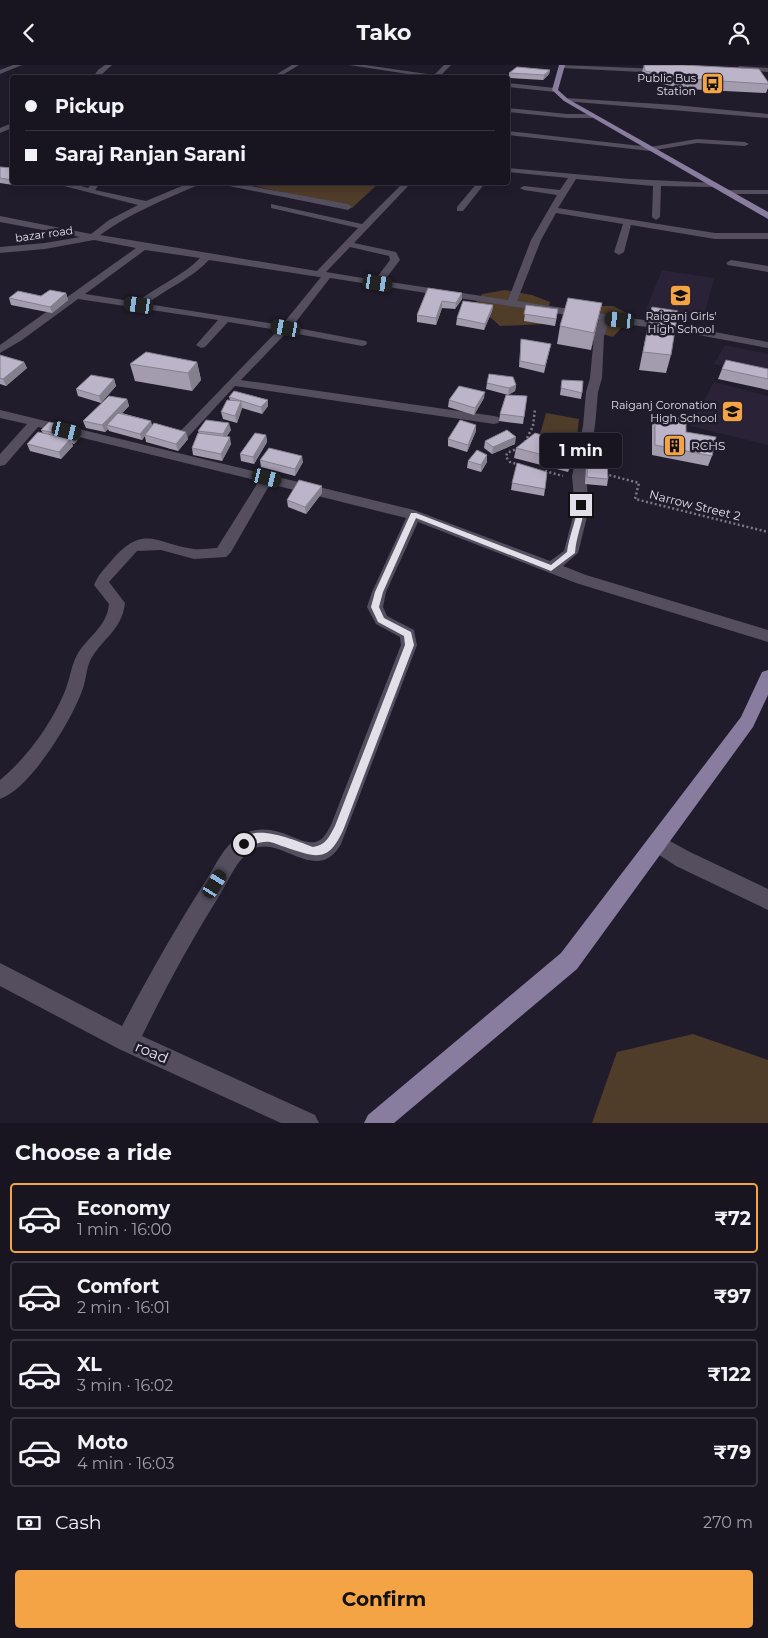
<!DOCTYPE html>
<html lang="en">
<head>
<meta charset="utf-8">
<style>
  body { margin:0; font-family:Montserrat,sans-serif; background:#26222d; color:#f1f3f6; height:100vh; display:flex; flex-direction:column; font-size:19px; white-space:nowrap }
  * { box-sizing:border-box; margin:0 }
  p { font-size:16px; color:#9f9fa5 }
  .icon { flex:none; width:28px; height:28px; fill:none; stroke:currentColor; stroke-width:2; stroke-linecap:round; stroke-linejoin:round }
  .map { position:relative; height:1058px; overflow:hidden }
  .sheet { display:flex; flex-direction:column; background:#191520; flex:1 }
  .sheet>* { flex:none }
  .guide { position:absolute; left:10px; top:10px; width:500px; height:110px; border-radius:5px; box-shadow:0 2px 12px #0003,0 0 0 1px #37343e; display:grid; align-content:center; height:110px; padding:0 15px; background:#191520 }
  .end { position:absolute; width:22px; height:22px; margin:-11px; border:6px solid #e2dfe9; background:#111; box-shadow:0 0 0 2px #111 }
  .from { border-radius:50% }
  .bubble { position:absolute; height:35px; border-radius:5px; background:#191520; box-shadow:0 2px 12px #0003,0 0 0 1px #37343e; font-size:16px; font-weight:700; line-height:35px; text-align:center }
  .car { position:absolute; width:15px; height:30px; margin:-15px -8px; border-radius:6px; box-shadow:0 0 4px 1px #0007; background:linear-gradient(#222 24%,#8ab4d8 0 40%,#222 0 76%,#8ab4d8 0 86%,#222 0) }
  .guide b { display:flex; align-items:center; gap:18px; height:48px; font-size:19px }
  .guide b+b { border-top:1px solid #37343e }
  .guide i { width:12px; height:12px; background:#f1f3f6 }
  ul { padding:0; list-style:none }
  li { display:flex; align-items:center; gap:15px; height:70px; margin:0 10px 8px; padding:0 5px; border:2px solid #37343e; border-radius:5px }
  li div { flex:1 }
  li b { display:block; font-size:19px }
  li em { font-style:normal; font-weight:700 }
  li.selected { border-color:#f4a444 }
  li>.icon { width:45px; height:45px; stroke-width:1.5 }
  h2 { padding:0 15px; font-size:22px; line-height:60px }
  .pay { display:flex; align-items:center; gap:12px; height:55px; padding:0 15px; font-size:19px }
  .pay p { margin-inline-start:auto }
  .primary-button { display:flex; gap:10px; margin-top:auto; padding:10px 15px }
  .primary-button a { flex:1; height:58px; border-radius:5px; background:#f4a444; color:#111; font-size:20px; font-weight:700; line-height:58px; text-align:center }
  header { display:flex; justify-content:space-between; align-items:center; height:65px; padding:0 15px; background:#191520; font-size:22px; font-weight:700 }
  .map>svg:first-child { display:block }
  .built { fill:#2a2337 }
  .green { fill:#4f3c29 }
  .lines { fill:none; stroke-linecap:round; stroke-linejoin:round }
  .path { stroke:#7c7885; stroke-width:2.5; stroke-dasharray:2 2.5; stroke-linecap:butt }
  .street { fill:#544e5f; fill-rule:evenodd }
  .primary { fill:#887c9f; fill-rule:evenodd }
  .wall { fill:#a29cae }
  .shaded-wall { fill:#847f8d }
  .building { fill:#bcb5ca; stroke:#847f8d }
  .route { fill:#e2dfe9 }
  .labels { text-anchor:middle; dominant-baseline:central; stroke-width:5; stroke-linejoin:round; paint-order:stroke }
  .far-poi-label { font-size:11px; fill:#e2dfe9; stroke:#211c2b; text-anchor:end }
  .far-street-label { font-size:11px; fill:#e2dfe9; stroke:#211c2b }
  .poi-label { font-size:12px; fill:#e2dfe9; stroke:#211c2b; text-anchor:start }
  .street-label { font-size:12px; fill:#e2dfe9; stroke:#211c2b }
  .near-street-label { font-size:15px; fill:#e2dfe9; stroke:#211c2b }
</style>
</head>
<body>
<header><svg class="icon" aria-label="back" viewBox="0 0 24 24"><path d="M15 5l-7 7 7 7"/></svg>Tako<svg class="icon" aria-label="person" viewBox="0 0 24 24"><circle cx="12" cy="8" r="4"/><path d="M4 21q1-7 8-7t8 7"/></svg></header>
<div class="map">
<svg width="768" height="1058" viewBox="0 0 768 1058">
  <rect width="100%" height="100%" fill="#211c2b"/>
  <path class="built" d="M662,205L714,213L703,255L645,247Z
    M725,280L768,289V311L714,299Z
    M714,317L768,331V380L690,361Z"/>
  <path class="green" d="M242,118H379L352,143Z
    M505,225L532,230L550,237L545,259L500,261L475,239L482,229Z
    M597,241H613L627,248L623,261L613,272L577,262Z
    M546,348L579,354L576,382L539,373Z
    M693,969L768,995V1058H592L617,987Z"/>
  <g class="lines">
    <path class="path" d="M525,377L533,361L535,344
      M519,383L507,388L506,392L510,397L520,400
      M545,406L563,411
      M605,409L639,418L635,434L768,467"/>
    <path class="street" d="M13,0H22L0,9V5Z
      M105,0H112L99,12H93L98,5Z
      M292,0H299L279,12H272Z
      M349,0H365L434,10L444,0H451L440,11L441,12H428Z
      M560,0L661,4L664,6L661,8L562,3Z
      M739,1L768,3V7L737,4Z
      M508,18L555,23L558,25L555,27L508,22Z
      M566,33L675,40L768,49V53L564,36L563,35Z
      M508,43L567,49H592L595,51L592,53H567L508,47Z
      M12,58V63L0,68V63Z
      M508,66L650,82L697,74L745,77L749,79L745,81L697,78L650,86L508,70Z
      M508,103L630,114L715,118L716,120L712,122L661,121L660,152L656,155L652,152L653,121L576,114L558,143L715,168H768V174H715L631,160L624,187L619,190L614,187L623,159L556,148L541,175L517,236L677,260L768,277V283L677,266L609,257L604,271L602,313L598,327L595,361L586,411L589,444L578,488L563,501L586,510L768,565V577L576,518L418,457L386,527L383,542L387,551L414,565L417,580L341,779C317,822 279,768 252,785C237,794 230,813 221,828C192,874 166,922 142,971L315,1050L319,1058H281L119,984L0,921V898L122,961C149,910 177,861 208,812C216,799 224,782 237,773C273,748 303,787 320,775C325,772 328,765 331,760L401,580L400,572L376,559L367,542L372,527L406,453L270,419L231,487L226,492L194,494L161,485L137,486L109,517L125,538C122,566 101,574 90,596C86,605 86,616 82,626C71,656 31,723 0,734V715C27,693 52,658 65,626C70,614 71,601 77,590C87,572 107,562 109,539L94,520C98,510 105,503 112,495C144,458 156,479 194,484C201,485 210,483 217,483L259,416L38,362L5,400L0,401V389L27,359L0,353V345L414,445L550,496L564,486L575,444L572,411L583,361L586,327L590,313L594,271L599,255L330,213L292,262L366,276L367,278L366,280L362,281L287,267L241,315L494,351L498,352L500,355L498,358L494,359L235,321L177,384H169L167,381L169,378L278,265L228,257L205,282L201,283L196,280L218,255L78,234L22,275L0,288V280L136,183L94,175L45,184L0,188V182L45,178L80,172L0,157V151L91,169L109,155L138,140L60,120L59,118H70L88,123L92,118H100L95,125L146,136L189,118H199L198,120C164,135 130,148 100,170L317,206L358,163L271,143V139L362,159L403,118H411L354,178L396,187L400,195L384,216L508,235L531,175L557,130L524,125L520,123L524,121L560,125L568,113L508,107ZM350,182L389,191L390,195L375,215L326,207ZM145,185L200,193C183,211 157,221 137,237L85,229ZM209,195L319,212H321L282,260L147,239C167,223 191,214 209,195Z
      M220,118H234L348,139L352,142L348,145L224,120Z
      M477,118H485L463,146H457V142Z
      M722,125H768V129H725L721,127Z
      M731,195L768,201V207L728,200L726,198Z
      M657,769L690,787L768,824V845L676,801L650,784L647,778L650,772Z"/>
    <path class="primary" d="M559,0H565L558,25L568,34L768,147V154L564,36L552,25Z
      M768,605V630L753,662L577,904L394,1058H364L368,1050L561,888L741,652L762,607Z"/>
  </g>
  <path class="wall" d="M644,0H683L768,17V23L766,28L686,24L643,15L642,7Z
    M550,5L549,9L543,15L509,13V8Z
    M0,102L12,103V118H26L20,121L0,118Z
    M428,223L462,228V234L455,244L442,243L436,260L417,257V250Z
    M66,228L68,235L52,248L11,240L9,233L41,231Z
    M602,238L591,285L557,279L560,261Z
    M493,240L492,246L484,265L456,260L457,253Z
    M526,240L557,251L555,261L524,256Z
    M652,242L671,290L666,308L639,305L648,260Z
    M521,274L551,279L544,308L519,302Z
    M0,290L24,297L27,303L6,321L0,319Z
    M197,297L201,315L192,326L135,316L130,299Z
    M722,304H768V325L718,314Z
    M114,314L116,321L101,338L78,331L76,324Z
    M562,315L582,328L581,334L560,330Z
    M487,318L516,320L515,326L508,330L486,324Z
    M527,331L523,359L499,356L500,349Z
    M229,332L268,335V341L262,349L242,343L237,358L223,354L221,347L230,335Z
    M484,333L474,350L448,342L449,335Z
    M127,334L129,341L122,348L151,356L152,361L188,374L178,386L146,377L145,371L142,375L109,366L108,364L105,367L86,363L83,356Z
    M655,349L686,367L712,391L708,401L652,390V359Z
    M41,365L81,371L74,379L72,378L73,381L61,394L30,386L27,379L43,368Z
    M231,365L226,372L231,379L222,396L193,390L192,383L199,368L198,366Z
    M476,366L467,387L448,381V374Z
    M266,370L267,377L254,399L241,396L240,389Z
    M485,376L515,379L492,389L484,383Z
    M577,380L575,390L568,407L514,393L516,383Z
    M487,390V397L481,407L467,403L468,396Z
    M588,394L608,414L607,421L585,419L586,401Z
    M260,395L303,397L295,411L261,402Z
    M512,418L545,424L544,431L511,425Z
    M322,428L306,449L288,442L287,435Z"/>
  <path class="shaded-wall" d="M550,5L549,9L543,15L544,10Z
    M19,118H26L20,121Z
    M66,228L68,235L52,248L50,242Z
    M462,228V234L455,244L456,238Z
    M442,236V243L436,260V253Z
    M602,238L598,255L591,285L594,268Z
    M493,240L492,246L484,265L485,259Z
    M24,297L27,303L6,321L3,314Z
    M197,297L201,315L192,326L188,308Z
    M114,314L116,321L101,338L99,331Z
    M516,320L515,326L508,330L509,323Z
    M485,327L484,333L474,350L475,343Z
    M127,334L129,341L110,361L107,360L108,364L105,367L102,360Z
    M268,335V341L262,349L261,342Z
    M241,336L242,343L237,358L235,351Z
    M151,356L152,362L145,370V371L142,375L140,369Z
    M229,358L231,365L224,376L223,369Z
    M476,360V366L467,387L468,380Z
    M79,364L81,371L74,379L71,372Z
    M186,367L188,374L178,386L176,379Z
    M266,370L267,377L254,399L253,392Z
    M230,372L231,379L222,396L221,389Z
    M516,372L515,379L492,389L493,382Z
    M70,374L73,381L61,394L59,387Z
    M577,380L575,390L568,407L571,397Z
    M487,390V397L481,407V400Z
    M302,391L303,397L295,411V404Z
    M322,421V428L306,449L305,442Z"/>
  <path class="building" d="M644,0H683L759,4L768,17V19L689,14L645,6Z
    M517,2L550,5L544,10L509,8Z
    M0,102L12,103V115L0,113Z
    M428,223L462,228L456,238L442,236L436,253L417,250Z
    M50,225L66,228L50,242L9,233L18,226L41,231Z
    M568,233L602,238L594,268L560,261Z
    M463,236L493,240L485,259L457,253Z
    M526,240L558,244L556,254L524,249Z
    M652,242L678,246L671,290L643,287Z
    M521,274L551,279L545,301L520,296Z
    M146,287L197,297L188,308L130,299Z
    M0,290L24,297L3,314L0,313Z
    M726,295L768,304V314L722,304Z
    M489,309L513,312L516,320L509,323L487,318Z
    M91,310L114,314L99,331L76,324Z
    M562,315L583,316L582,328L561,323Z
    M459,321L485,327L475,343L449,335Z
    M234,326L268,335L261,342L229,332Z
    M506,330L527,331L524,352L500,349Z
    M109,331L127,334L102,360L83,356Z
    M227,335L241,336L235,351L221,347Z
    M118,348L151,356L140,369L107,360Z
    M655,349L686,354V367L716,372L712,391L655,380Z
    M206,355L229,358L223,369L198,366Z
    M460,355L476,360L468,380L448,374Z
    M49,357L79,364L71,372L41,365Z
    M154,358L186,367L176,379L145,370Z
    M507,365L516,372L493,382L485,376Z
    M38,367L70,374L59,387L27,379Z
    M198,368L230,372L221,389L192,383Z
    M255,368L266,370L253,392L240,389Z
    M535,368L577,380L571,397L516,383Z
    M269,383L302,391L295,404L260,395Z
    M477,385L487,390L481,400L468,396Z
    M588,394L607,398L608,414L587,412Z
    M517,398L547,407L545,424L512,418Z
    M299,415L322,421L305,442L287,435Z"/>
  <path class="route" d="M581,438L585,440C583,457 576,472 575,488L551,506L416,453L383,527L379,542L384,553L411,567L414,580L344,763C329,798 317,793 285,782C281,781 275,778 270,777C260,776 253,780 244,784L240,782L239,779C250,755 296,776 313,782C326,780 329,772 335,761L405,580L404,571L378,557L371,542L375,527L411,448H416L551,500L567,487C569,471 576,457 578,440Z"/>
  <defs>
    <symbol id="bus-square" viewBox="-11 -11 22 22"><rect x="-9" y="-9" width="18" height="18" rx="4" fill="#f4a444" stroke="#211c2b"/><path d="M-5-6H5V4H4V6H2V4H-2V6H-4V4H-5ZM-3.5-4V0h7V-4ZM-3.5 1.2v1.5H-2V1.2ZM2 1.2v1.5H3.5V1.2Z" fill="#111"/></symbol>
    <symbol id="school-square" viewBox="-11 -11 22 22"><rect x="-9" y="-9" width="18" height="18" rx="4" fill="#f4a444" stroke="#211c2b"/><path d="M0-5L7-2L0 1L-7-2ZM-4 1L0 2.5L4 1V4Q0 6-4 4Z" fill="#111"/></symbol>
    <symbol id="building-square" viewBox="-11 -11 22 22"><rect x="-9" y="-9" width="18" height="18" rx="4" fill="#f4a444" stroke="#211c2b"/><path d="M-4-6H4V6H1V3H-1V6H-4ZM-2.5-4.3h1.7v1.8h-1.7ZM.8-4.3h1.7v1.8H.8ZM-2.5-1h1.7V.8h-1.7ZM.8-1h1.7V.8H.8Z" fill="#111"/></symbol>
  </defs>
  <g fill-rule="evenodd">
    <use href="#bus-square" x="700" y="6" width="25" height="25"/>
    <use href="#school-square" x="668" y="218" width="25" height="25"/>
    <use href="#school-square" x="720" y="334" width="25" height="25"/>
    <use href="#building-square" x="662" y="368" width="25" height="25"/>
  </g>
  <g class="labels">
    <g class="far-poi-label">
      <text x="696" y="13">Public Bus<tspan x="696" dy="13">Station</tspan></text>
      <text x="681" y="251" text-anchor="middle">Raiganj Girls'<tspan x="681" dy="13">High School</tspan></text>
      <text x="717" y="340">Raiganj Coronation<tspan x="717" dy="13">High School</tspan></text>
    </g>
    <g class="far-street-label">
      <text transform="translate(44 169) rotate(-8)">bazar road</text>
    </g>
    <g class="poi-label">
      <text x="691" y="380">RCHS</text>
    </g>
    <g class="street-label">
      <text transform="translate(695 440) rotate(14)">Narrow Street 2</text>
    </g>
    <g class="near-street-label">
      <text transform="translate(152 987) rotate(23)">road</text>
    </g>
  </g>
</svg>
<i class="end from" style="left:244px;top:779px"></i>
<i class="end" style="left:581px;top:440px"></i>
<div class="bubble" style="left:540px;top:368px;width:82px">1 min</div>
<i class="car" style="left:378px;top:218px;rotate:99deg"></i>
<i class="car" style="left:139px;top:240px;rotate:278deg"></i>
<i class="car" style="left:620px;top:255px;rotate:276deg"></i>
<i class="car" style="left:286px;top:263px;rotate:280deg"></i>
<i class="car" style="left:67px;top:366px;rotate:104deg"></i>
<i class="car" style="left:267px;top:413px;rotate:104deg"></i>
<i class="car" style="left:215px;top:819px;rotate:32deg"></i>
<div class="guide">
<b><i class="from"></i>Pickup</b>
<b><i></i>Saraj Ranjan Sarani</b>
</div>
</div>
<section class="sheet">
<h2>Choose a ride</h2>
<ul>
<li class="selected"><svg class="icon" aria-label="car" viewBox="0 0 24 24"><path d="M5 17H2v-5l4-1 3-4h7l3 4 3 1v5h-3M9 17h6M6 11h13"/><circle cx="7" cy="17" r="2"/><circle cx="17" cy="17" r="2"/></svg><div><b>Economy</b><p>1 min · 16:00</p></div><em>₹72</em></li>
<li><svg class="icon" aria-label="car" viewBox="0 0 24 24"><path d="M5 17H2v-5l4-1 3-4h7l3 4 3 1v5h-3M9 17h6M6 11h13"/><circle cx="7" cy="17" r="2"/><circle cx="17" cy="17" r="2"/></svg><div><b>Comfort</b><p>2 min · 16:01</p></div><em>₹97</em></li>
<li><svg class="icon" aria-label="car" viewBox="0 0 24 24"><path d="M5 17H2v-5l4-1 3-4h7l3 4 3 1v5h-3M9 17h6M6 11h13"/><circle cx="7" cy="17" r="2"/><circle cx="17" cy="17" r="2"/></svg><div><b>XL</b><p>3 min · 16:02</p></div><em>₹122</em></li>
<li><svg class="icon" aria-label="car" viewBox="0 0 24 24"><path d="M5 17H2v-5l4-1 3-4h7l3 4 3 1v5h-3M9 17h6M6 11h13"/><circle cx="7" cy="17" r="2"/><circle cx="17" cy="17" r="2"/></svg><div><b>Moto</b><p>4 min · 16:03</p></div><em>₹79</em></li>
</ul>
<div class="pay"><svg class="icon" aria-label="cash" viewBox="0 0 24 24"><path d="M3 7h18v10H3z"/><circle cx="12" cy="12" r="2"/></svg>Cash<p>270 m</p></div>
<div class="primary-button"><a>Confirm</a></div>
</section>
</body>
</html>
